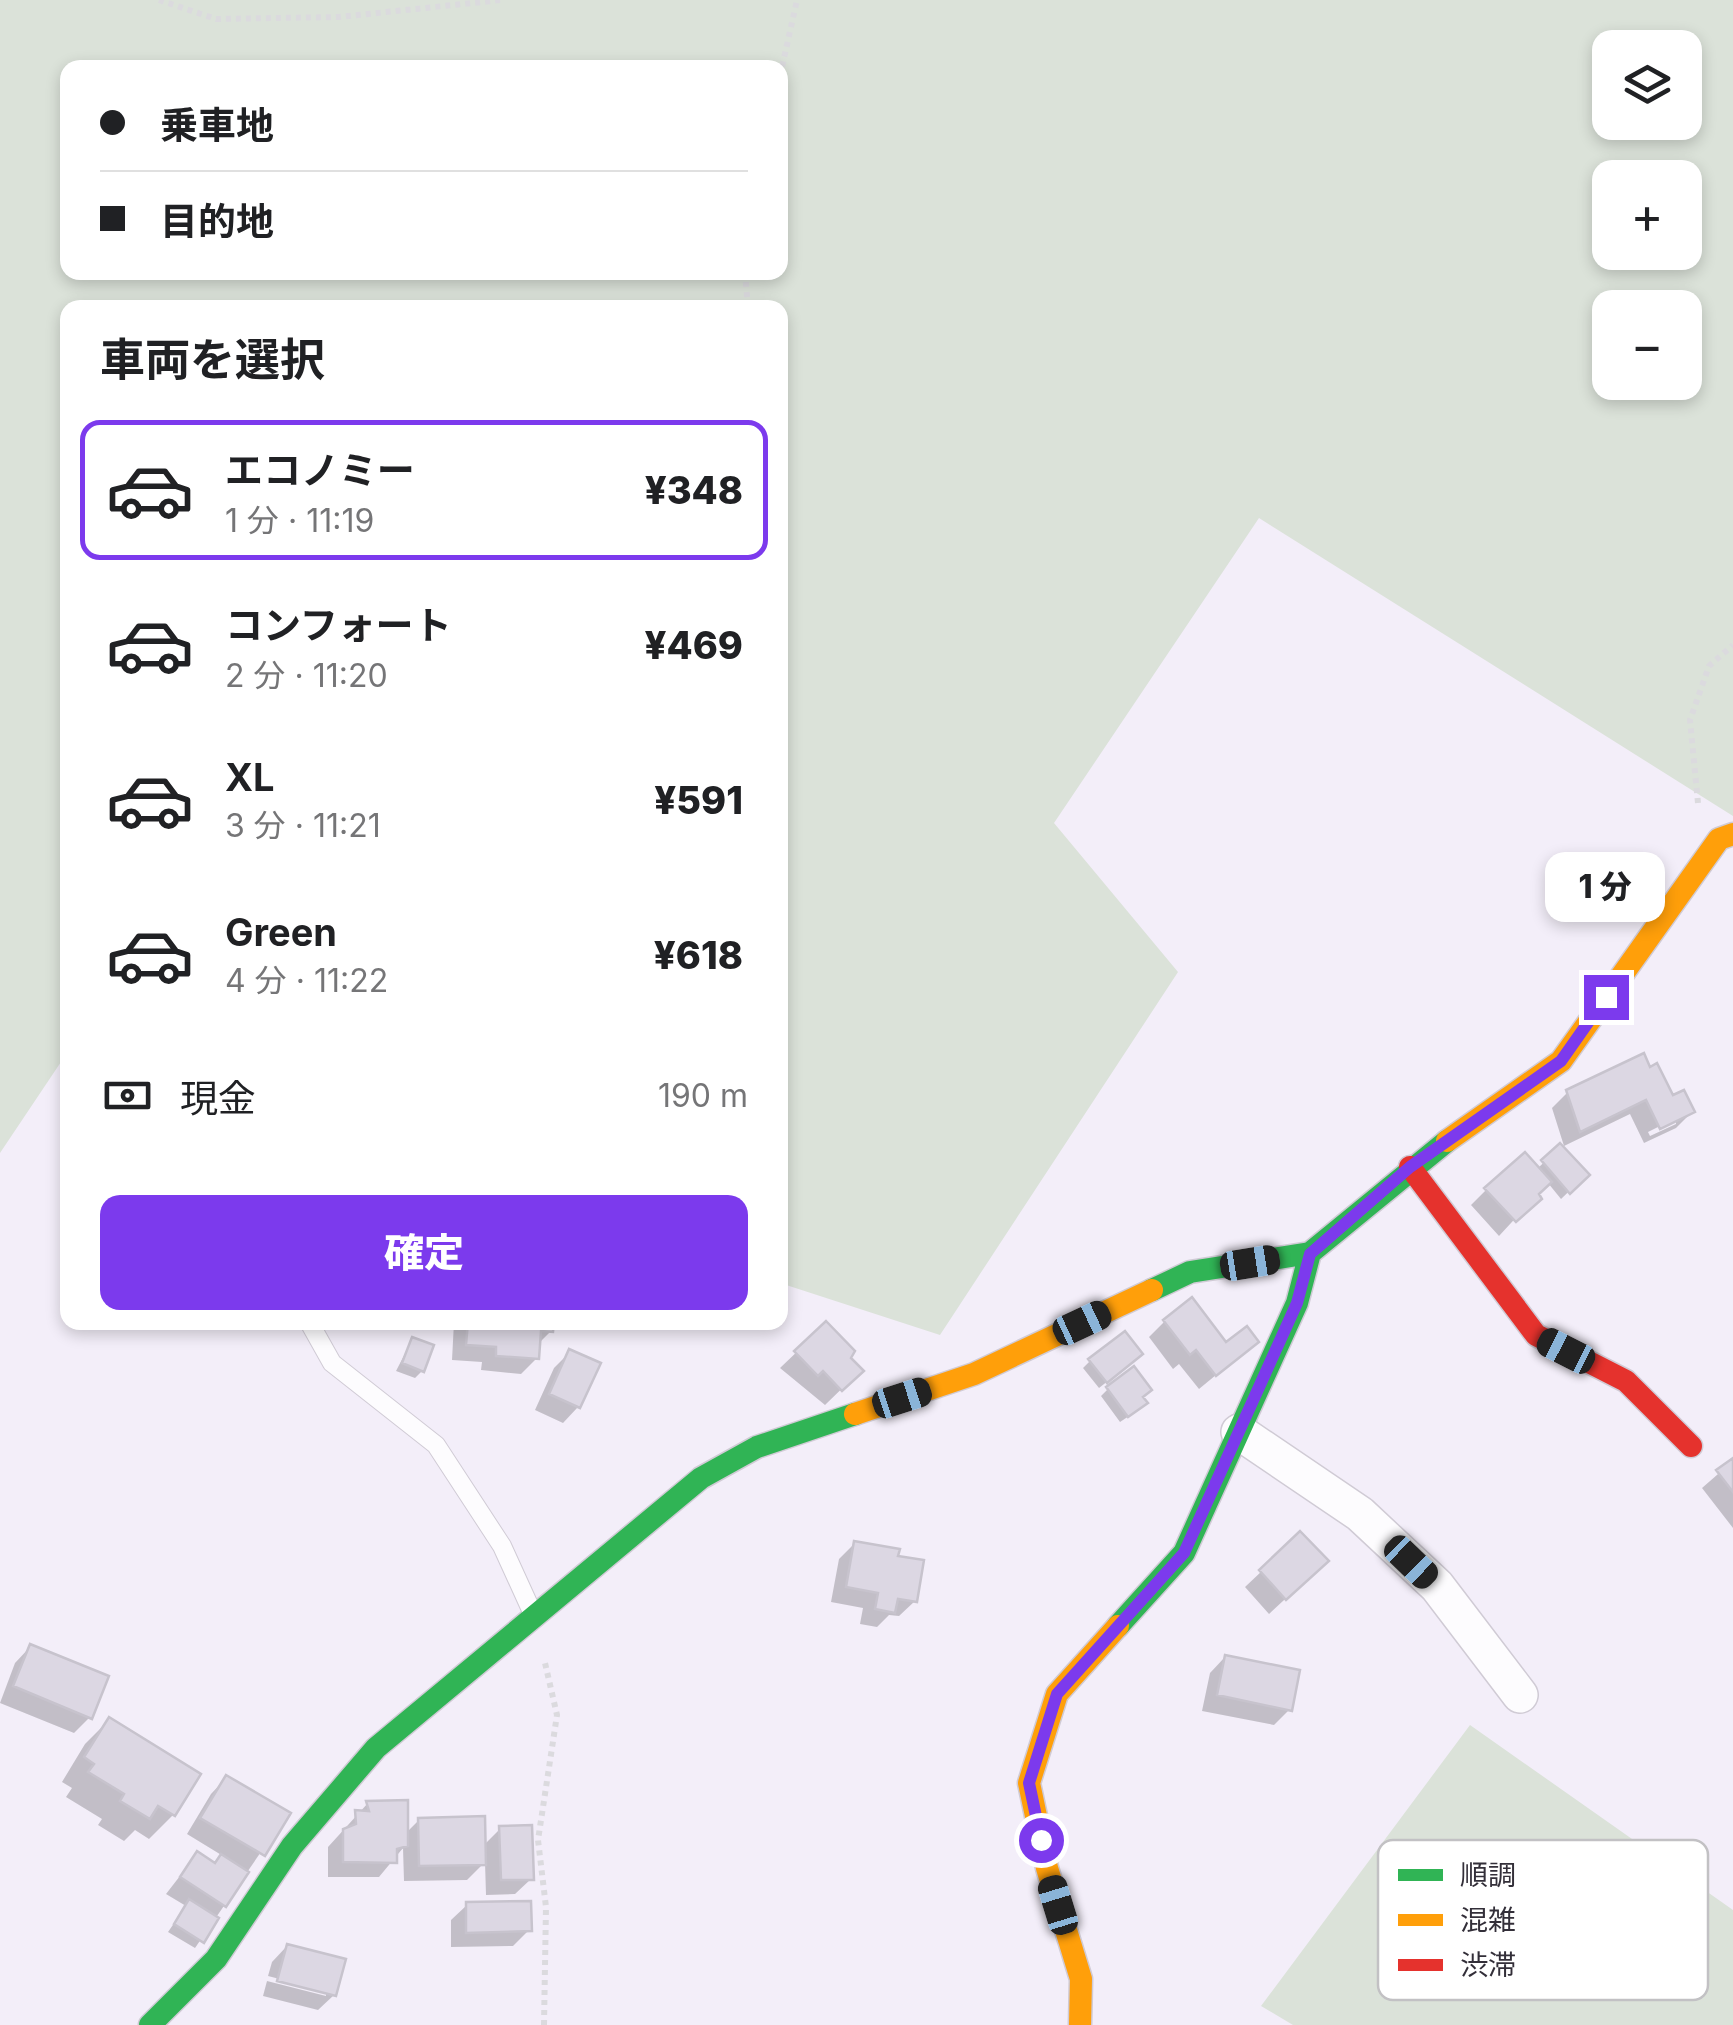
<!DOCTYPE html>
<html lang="ja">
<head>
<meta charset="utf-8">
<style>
  body { margin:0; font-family:Inter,"Noto Sans JP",sans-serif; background:#f2f2f2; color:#202124; height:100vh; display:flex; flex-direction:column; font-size:38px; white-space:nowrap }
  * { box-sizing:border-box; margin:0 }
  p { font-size:32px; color:#757577 }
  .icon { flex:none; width:55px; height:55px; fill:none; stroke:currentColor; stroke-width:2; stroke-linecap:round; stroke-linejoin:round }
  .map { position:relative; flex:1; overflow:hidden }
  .drawer { position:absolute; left:60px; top:300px; width:728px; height:1030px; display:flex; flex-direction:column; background:#fff; border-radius:20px; box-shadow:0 5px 15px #0003 }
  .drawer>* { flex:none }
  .banner { position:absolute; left:60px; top:60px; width:728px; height:220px; border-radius:20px; box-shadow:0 5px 15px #0003; display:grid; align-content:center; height:220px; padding:0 40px; background:#fff }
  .buttons { position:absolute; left:1592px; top:30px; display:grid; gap:20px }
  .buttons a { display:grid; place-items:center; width:110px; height:110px; border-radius:20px; background:#fff; box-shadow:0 5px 15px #0003; font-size:50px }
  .end { position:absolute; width:45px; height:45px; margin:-22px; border:12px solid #7c3aed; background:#fff; box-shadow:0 0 0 5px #fff }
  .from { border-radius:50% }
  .bubble { position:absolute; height:70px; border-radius:20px; background:#fff; box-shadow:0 5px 15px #0003; font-size:32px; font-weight:800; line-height:70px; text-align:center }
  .car { position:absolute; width:30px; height:60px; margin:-30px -15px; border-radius:12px; box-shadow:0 0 8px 2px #0007; background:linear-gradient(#222 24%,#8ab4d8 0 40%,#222 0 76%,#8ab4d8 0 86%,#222 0) }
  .banner b { display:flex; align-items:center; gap:35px; height:95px; font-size:38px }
  .banner b+b { border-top:2px solid #e0e0e0 }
  .banner i { width:25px; height:25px; background:#202124 }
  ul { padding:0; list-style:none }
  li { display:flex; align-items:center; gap:30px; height:140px; margin:0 20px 15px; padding:0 20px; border:5px solid transparent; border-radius:20px }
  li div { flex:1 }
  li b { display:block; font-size:38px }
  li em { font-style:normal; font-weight:800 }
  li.current { border-color:#7c3aed }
  li>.icon { width:90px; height:90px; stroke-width:1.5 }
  h2 { padding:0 40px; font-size:45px; line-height:120px }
  .pay { display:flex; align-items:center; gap:25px; height:110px; padding:0 40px; font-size:38px }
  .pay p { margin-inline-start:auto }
  .primary-button { display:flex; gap:20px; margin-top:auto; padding:20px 40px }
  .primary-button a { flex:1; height:115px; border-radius:20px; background:#7c3aed; color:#fff; font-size:40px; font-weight:800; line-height:115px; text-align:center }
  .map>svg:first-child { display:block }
  .green { fill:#dbe2d9; fill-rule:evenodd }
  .shadow { fill:#0003; fill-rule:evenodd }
  .building { fill:#dcd7e3; stroke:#c7c3cd; stroke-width:2.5 }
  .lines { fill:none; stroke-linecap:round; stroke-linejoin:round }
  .lane-casing { stroke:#d0cbd5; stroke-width:20 }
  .street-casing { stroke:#d0cbd5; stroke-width:38 }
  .fast-casing { stroke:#d0cbd5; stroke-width:25 }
  .slow-casing { stroke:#d0cbd5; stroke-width:25 }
  .jam-casing { stroke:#d0cbd5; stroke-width:25 }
  .path { stroke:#dbdade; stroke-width:6; stroke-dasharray:5 5; stroke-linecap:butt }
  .lane { stroke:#fdfcfe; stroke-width:18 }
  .street { stroke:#fdfcfe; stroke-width:35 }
  .fast { stroke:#30b455; stroke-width:22 }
  .slow { stroke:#ff9f0a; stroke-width:22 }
  .jam { stroke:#e5322d; stroke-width:22 }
  .route { stroke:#7c3aed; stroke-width:12 }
  .key { fill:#fff; stroke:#c2c1c4; stroke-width:2.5 }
  .key-label { font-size:28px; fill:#332f39 }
</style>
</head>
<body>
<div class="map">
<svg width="1733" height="2025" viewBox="0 0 1733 2025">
  <rect width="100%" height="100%" fill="#f3eef9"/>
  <path class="green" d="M0,0H1733V816L1259,518L1054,823L1178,972L940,1335L780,1283V631L788,585L780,581V308H68L67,1053L0,1153ZM1610,48H1685V122H1610ZM68,68H780V272H68ZM1610,178H1685V252H1610ZM1610,308H1685V382H1610Z
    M1470,1725L1733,1910V2025H1293L1261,2006Z"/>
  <path class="shadow" d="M1649,1070L1672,1099L1692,1112L1676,1128L1644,1143L1630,1114L1564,1146L1552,1108L1568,1092ZM1676,1118V1124L1650,1136L1648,1132Z
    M1560,1147L1586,1175L1561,1199L1548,1183L1499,1236L1471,1205L1486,1190L1537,1169Z
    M454,1322H552L551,1331L538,1344L537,1358L521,1374L481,1370L482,1362L452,1360Z
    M1164,1322L1226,1346L1256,1342L1199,1389L1179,1364L1173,1369L1149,1337Z
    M826,1324L860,1371L825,1405L780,1368Z
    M412,1340L422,1371L415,1378L396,1371Z
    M570,1352L578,1407L563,1423L535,1410L554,1368Z
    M1090,1361H1133L1099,1388L1083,1368Z
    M1108,1389L1138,1410L1120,1422L1101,1396Z
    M1733,1461V1528L1702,1488Z
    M1300,1535L1310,1576L1269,1614L1245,1587Z
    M854,1544L895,1558L915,1601L899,1616L889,1615L877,1627L860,1624L863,1608L831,1602L839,1559Z
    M30,1647L90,1717L74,1733L0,1703L15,1663Z
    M1225,1657L1290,1709L1274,1725L1202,1711L1210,1673Z
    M109,1720L198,1775L173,1815L149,1839L135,1830L124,1841L98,1825L102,1819L66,1797L72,1788L62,1782L85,1744Z
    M226,1778L287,1814L195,1948L168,1932L186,1906L166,1894L197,1854L214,1865L223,1856L187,1834L211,1794Z
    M368,1803L406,1833L419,1820L483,1846L500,1829L531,1879L515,1894L486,1895L485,1862L467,1880L404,1881L403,1848L379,1877H328V1847Z
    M467,1905L529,1930L513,1946L451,1947V1920Z
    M287,1946L334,1995L318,2010L263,1996L267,1981L326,1996V1991L268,1976L272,1962Z"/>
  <path class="building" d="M1644,1053L1650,1067L1657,1063L1673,1095L1684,1090L1695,1112L1660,1129L1646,1100L1580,1132L1566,1090Z
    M1560,1143L1590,1175L1570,1194L1541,1160Z
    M1525,1152L1552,1182L1539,1194L1542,1199L1516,1222L1484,1188Z
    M1192,1297L1226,1342L1247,1326L1259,1342L1216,1376L1196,1350L1190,1355L1163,1320Z
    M826,1321L855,1351L851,1358L864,1371L842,1391L823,1371L818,1376L794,1351Z
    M468,1322H554L553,1332L541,1331L539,1359L496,1356V1347L466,1345Z
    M1125,1331L1143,1354L1107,1383L1088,1359Z
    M412,1337L434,1345L424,1372L402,1363Z
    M569,1349L601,1363L580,1408L549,1394Z
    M1134,1366L1152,1390L1143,1397L1148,1403L1128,1417L1106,1387Z
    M1733,1458V1492L1716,1470Z
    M1300,1531L1329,1561L1286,1600L1259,1570Z
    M854,1541L900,1549L898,1556L924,1560L917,1602L898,1599L895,1613L875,1609L878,1593L846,1587Z
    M30,1644L109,1676L92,1719L13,1686Z
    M1225,1655L1300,1670L1292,1711L1217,1695Z
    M109,1717L201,1774L175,1816L158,1806L150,1819L120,1801L124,1794L88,1772L94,1764L84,1757Z
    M226,1775L291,1813L265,1856L200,1818Z
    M408,1800V1846L397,1849V1863L343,1862V1829L356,1824L355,1810L369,1811L366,1801Z
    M485,1816L486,1865L419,1866L418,1818Z
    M532,1825L534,1880H501L499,1826Z
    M197,1851L215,1863L221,1854L249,1872L226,1907L180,1877Z
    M189,1899L219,1918L204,1943L174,1924Z
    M531,1901L532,1931L466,1933V1902Z
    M287,1944L346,1959L336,1996L277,1981Z"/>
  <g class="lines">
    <defs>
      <path id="lane" d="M309,1322L332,1363L436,1445L502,1546L533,1614"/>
      <path id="street" d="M1239,1432L1360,1514L1437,1586L1520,1695"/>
      <path id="fast" d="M1152,1290L1190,1272L1310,1253
        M1118,1626L1184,1553L1297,1303L1310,1253L1447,1141
        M150,2025L216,1959L292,1846L376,1748L701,1478L757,1447L855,1414"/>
      <path id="slow" d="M1447,1141L1561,1061L1719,839L1733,834
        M855,1414L974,1374L1152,1290
        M1080,2025L1081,1979L1047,1868L1029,1783L1057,1694L1118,1626"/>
      <path id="jam" d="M1410,1167L1536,1335L1626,1381L1691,1446"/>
    </defs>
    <use href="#lane" class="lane-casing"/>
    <use href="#street" class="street-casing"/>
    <use href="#fast" class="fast-casing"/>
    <use href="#slow" class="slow-casing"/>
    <use href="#jam" class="jam-casing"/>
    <path class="path" d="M159,0L216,19L339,17L501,0
      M780,76L797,0
      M745,272L748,308
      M1698,803L1690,720L1709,666L1733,645
      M544,2025L546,1907L538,1840L557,1715L545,1663"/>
    <use href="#lane" class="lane"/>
    <use href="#street" class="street"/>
    <use href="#fast" class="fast"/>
    <use href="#slow" class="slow"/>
    <use href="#jam" class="jam"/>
  </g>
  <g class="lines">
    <path class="route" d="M1041,1840L1029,1783L1057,1694L1184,1553L1297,1303L1310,1254L1410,1167L1561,1061L1606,997"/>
  </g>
  <rect x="1378" y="1840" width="330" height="160" rx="15" class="key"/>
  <rect x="1398" y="1869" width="45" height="12" fill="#30b455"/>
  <rect x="1398" y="1914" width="45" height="12" fill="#ff9f0a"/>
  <rect x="1398" y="1959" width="45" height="12" fill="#e5322d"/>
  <g class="key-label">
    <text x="1460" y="1885">順調</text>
    <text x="1460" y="1930">混雑</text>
    <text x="1460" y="1975">渋滞</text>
  </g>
</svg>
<div class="buttons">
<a><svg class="icon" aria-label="layers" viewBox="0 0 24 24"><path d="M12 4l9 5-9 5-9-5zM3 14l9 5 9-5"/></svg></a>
<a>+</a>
<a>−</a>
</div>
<i class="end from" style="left:1041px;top:1840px"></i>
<i class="end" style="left:1606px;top:997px"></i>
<div class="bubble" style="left:1545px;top:852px;width:120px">1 分</div>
<i class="car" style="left:1250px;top:1263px;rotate:81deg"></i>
<i class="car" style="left:1082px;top:1323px;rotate:65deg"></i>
<i class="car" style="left:1566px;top:1351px;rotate:297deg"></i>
<i class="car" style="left:902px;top:1398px;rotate:72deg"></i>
<i class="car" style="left:1411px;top:1562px;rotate:134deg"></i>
<i class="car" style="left:1058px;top:1905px;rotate:343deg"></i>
<div class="banner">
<b><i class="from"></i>乗車地</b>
<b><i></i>目的地</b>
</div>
<section class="drawer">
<h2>車両を選択</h2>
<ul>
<li class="current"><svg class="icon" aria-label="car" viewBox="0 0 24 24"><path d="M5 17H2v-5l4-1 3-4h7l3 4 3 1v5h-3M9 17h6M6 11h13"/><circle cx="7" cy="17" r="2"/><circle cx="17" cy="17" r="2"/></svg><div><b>エコノミー</b><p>1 分 · 11:19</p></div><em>¥348</em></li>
<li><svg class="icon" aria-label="car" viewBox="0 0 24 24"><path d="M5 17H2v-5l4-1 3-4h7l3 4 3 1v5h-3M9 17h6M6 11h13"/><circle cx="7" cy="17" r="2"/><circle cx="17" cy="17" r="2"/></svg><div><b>コンフォート</b><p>2 分 · 11:20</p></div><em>¥469</em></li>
<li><svg class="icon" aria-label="car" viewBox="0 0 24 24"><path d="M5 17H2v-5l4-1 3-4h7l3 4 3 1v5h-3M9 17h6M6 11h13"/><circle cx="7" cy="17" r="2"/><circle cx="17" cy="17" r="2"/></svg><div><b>XL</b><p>3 分 · 11:21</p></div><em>¥591</em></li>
<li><svg class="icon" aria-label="car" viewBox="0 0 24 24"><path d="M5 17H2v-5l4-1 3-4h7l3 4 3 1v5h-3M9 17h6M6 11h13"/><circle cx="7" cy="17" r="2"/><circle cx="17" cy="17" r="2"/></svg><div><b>Green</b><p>4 分 · 11:22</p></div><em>¥618</em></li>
</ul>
<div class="pay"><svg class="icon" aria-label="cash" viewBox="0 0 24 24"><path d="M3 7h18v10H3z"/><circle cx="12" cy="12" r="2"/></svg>現金<p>190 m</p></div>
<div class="primary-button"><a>確定</a></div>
</section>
</div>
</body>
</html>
